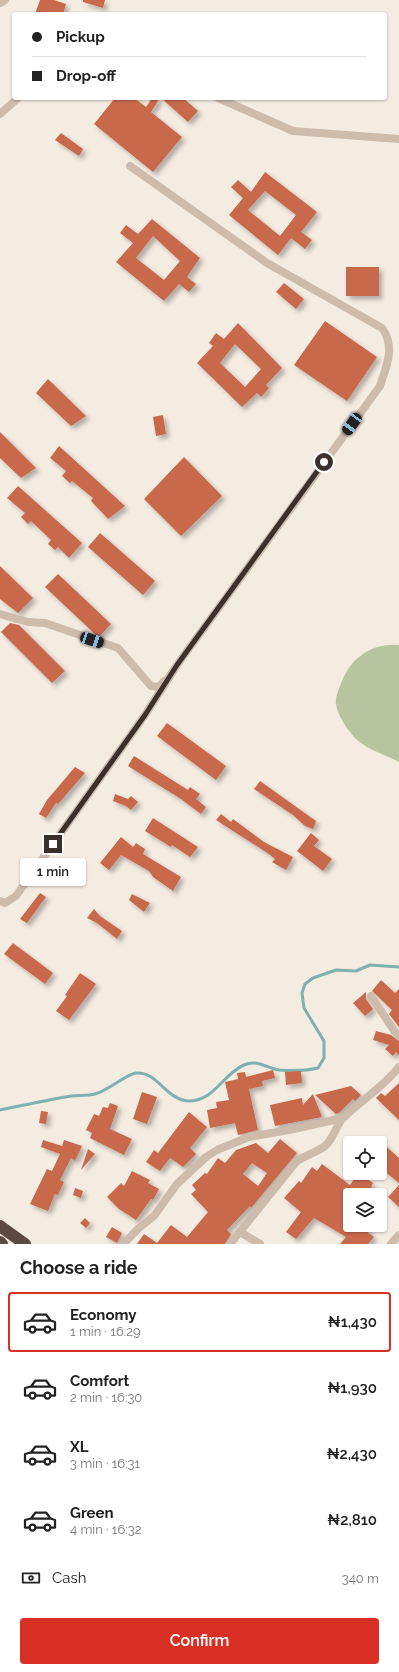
<!DOCTYPE html>
<html lang="en">
<head>
<meta charset="utf-8">
<style>
  body { margin:0; font-family:Raleway,sans-serif; background:#f6f6f6; color:#222; height:100vh; display:flex; flex-direction:column; font-size:15px; white-space:nowrap }
  * { box-sizing:border-box; margin:0 }
  p { font-size:13px; color:#767676 }
  .icon { flex:none; width:22px; height:22px; fill:none; stroke:currentColor; stroke-width:2; stroke-linecap:round; stroke-linejoin:round }
  .map { position:relative; height:1244px; overflow:hidden }
  .drawer { display:flex; flex-direction:column; background:#fff; flex:1 }
  .drawer>* { flex:none }
  .banner { position:absolute; left:12px; top:12px; width:375px; height:88px; border-radius:4px; box-shadow:0 1px 3px #0004; display:grid; align-content:center; height:88px; padding:0 20px; background:#fff }
  .tools { position:absolute; left:343px; top:1136px; display:grid; gap:8px }
  .tools a { display:grid; place-items:center; width:44px; height:44px; border-radius:4px; background:#fff; box-shadow:0 1px 3px #0004; font-size:20px }
  .end { position:absolute; width:18px; height:18px; margin:-9px; border:5px solid #3b302b; background:#fff; box-shadow:0 0 0 2px #fff }
  .from { border-radius:50% }
  .bubble { position:absolute; height:28px; border-radius:4px; background:#fff; box-shadow:0 1px 3px #0004; font-size:13px; font-weight:600; line-height:28px; text-align:center }
  .car { position:absolute; width:12px; height:24px; margin:-12px -6px; border-radius:5px; box-shadow:0 0 3px 1px #0007; background:linear-gradient(#222 24%,#8ab4d8 0 40%,#222 0 76%,#8ab4d8 0 86%,#222 0) }
  .banner b { display:flex; align-items:center; gap:14px; height:38px; font-size:15px }
  .banner b+b { border-top:1px solid #e0e0e0 }
  .banner i { width:10px; height:10px; background:#222 }
  ul { padding:0; list-style:none }
  li { display:flex; align-items:center; gap:12px; height:60px; margin:0 8px 6px; padding:0 12px; border:2px solid transparent; border-radius:4px }
  li div { flex:1 }
  li b { display:block; font-size:15px }
  li em { font-style:normal; font-weight:600 }
  li.active { border-color:#d93025 }
  li>.icon { width:36px; height:36px; stroke-width:1.5 }
  h2 { padding:0 20px; font-size:18px; line-height:48px }
  .pay { display:flex; align-items:center; gap:10px; height:44px; padding:0 20px; font-size:15px }
  .pay p { margin-inline-start:auto }
  .cta { display:flex; gap:8px; margin-top:auto; padding:8px 20px }
  .cta a { flex:1; height:46px; border-radius:4px; background:#d93025; color:#fff; font-size:16px; font-weight:600; line-height:46px; text-align:center }
  .map>svg:first-child { display:block }
  .green { fill:#b8c4a0 }
  .lines { fill:none; stroke-linecap:round; stroke-linejoin:round }
  .stream { stroke:#7fb0b2; stroke-width:3 }
  .building { fill:#c8694b; fill-rule:evenodd; filter:url(#shadow) }
  .street { stroke:#cdbbac; stroke-width:8 }
  .highway { stroke:#5c4a42; stroke-width:12 }
  .route { stroke:#3b302b; stroke-width:5 }
</style>
</head>
<body>
<div class="map">
<svg width="399" height="1244" viewBox="0 0 399 1244">
  <defs>
    <filter id="shadow"><feDropShadow dx="3.5" dy="3.5" stdDeviation="2" flood-color="#0004"/></filter>
  </defs>
  <rect width="100%" height="100%" fill="#f4ebe1"/>
  <path class="green" d="M399,645V762C382,753 361,748 350,732C344,725 338,714 336,705C335,696 339,689 342,681C352,657 372,643 399,645Z"/>
  <g class="lines">
    <path class="stream" d="M0,1110C24,1105 47,1100 71,1096C79,1095 88,1096 95,1094C107,1091 125,1075 136,1073C158,1071 166,1101 190,1101C215,1100 223,1074 244,1065C258,1059 266,1068 279,1070C292,1071 305,1071 318,1068L324,1058V1041L304,1008L302,993L305,984L313,978L336,970L356,971L370,965L399,967"/>
  </g>
  <path class="building" d="M40,0H54L66,4L63,14H35Z
    M83,0H105L103,8L83,2Z
    M115,98H134L146,107L152,98H160L151,112L182,137L153,172L94,124Z
    M161,98H183L198,111L188,122Z
    M61,133L83,149L79,156L55,140Z
    M265,172L317,212L301,232L312,240L305,249L291,238L278,255L229,215L243,198L231,187L238,180L251,192ZM265,191L296,215L280,236L248,210Z
    M152,219L200,258L187,277L196,284L189,292L179,284L164,301L116,262L133,243L120,233L126,225L138,234ZM153,236L180,261L164,280L136,258Z
    M346,267H379V296H346Z
    M284,283L304,299L296,309L276,292Z
    M325,321L377,357L347,401L294,365Z
    M238,323L282,368L266,385L269,388L261,397L257,393L242,407L197,363L213,346L209,343L216,333L224,339ZM235,344L261,369L245,387L220,363Z
    M48,379L86,416L71,426L36,393Z
    M163,415L166,434L156,436L153,417Z
    M0,432L36,468L21,478L0,458Z
    M59,446L125,506L108,519L91,501L93,498L72,481L70,483L62,476L66,471L50,458Z
    M184,457L222,496L181,536L144,499Z
    M18,486L82,543L69,558L58,547L55,550L48,544L51,540L31,521L28,524L21,517L25,513L7,498Z
    M100,533L155,581L143,595L88,547Z
    M0,566L33,598L18,613L0,599Z
    M58,574L111,624L100,636L96,635L45,587Z
    M10,623L19,625L65,671L52,683L1,632Z
    M167,723L226,766L216,780L157,736Z
    M134,756L188,790L190,787L200,794L196,799L206,807L201,814L181,799L128,766Z
    M75,767L85,773L58,804L56,803L46,818L39,814L47,800Z
    M260,781L316,821L313,829L305,826L293,815L254,789Z
    M115,794L128,799L131,796L138,802L131,810L126,806L113,801Z
    M221,814L231,822L233,819L264,842L293,857L286,870L272,862L275,859L269,854L216,820Z
    M153,818L198,847L190,857L172,845L171,847L145,831Z
    M311,833L319,840L314,846L332,859L323,871L297,851Z
    M121,837L133,847L136,843L145,849L143,854L181,877L173,891L153,877L149,871L121,855L109,870L100,863Z
    M40,893L46,897L27,923L20,919Z
    M132,894L150,903L144,912L129,900Z
    M94,909L100,916L122,931L117,939L97,923L87,918Z
    M13,943L53,973L45,984L4,954Z
    M80,973L96,984L69,1020L56,1011L67,996L65,995Z
    M381,980L395,993L399,989V1027L389,1014L392,1010L372,991Z
    M366,992V999L373,1009L365,1016L353,1003Z
    M376,1031L391,1035L399,1041V1055L396,1052L393,1056L385,1049L389,1045L373,1040Z
    M273,1070L275,1078L262,1081L263,1086L249,1089L258,1130L238,1135L235,1123L210,1128L207,1110L217,1108L216,1102L229,1100L225,1082L238,1079L237,1073L245,1072L246,1077Z
    M301,1071L302,1083L286,1085L285,1072Z
    M399,1083V1120L376,1098L381,1093L385,1096Z
    M351,1086L361,1095L355,1101L353,1099L339,1113L336,1114L315,1095Z
    M142,1092L157,1097L147,1124L133,1119Z
    M313,1094L322,1117L275,1126L270,1105L302,1098L303,1105Z
    M110,1103L118,1106L110,1129L132,1139L124,1155L90,1138L92,1133L86,1130L94,1114L99,1116L103,1107L108,1108Z
    M41,1111L48,1112L46,1124L39,1123Z
    M189,1112L207,1127L190,1148L196,1154L183,1167L170,1158L160,1171L146,1162L154,1150L158,1153Z
    M280,1139L297,1153L251,1208L250,1206L227,1230L231,1234L225,1244H137L144,1234L157,1243L171,1225L187,1237L208,1212L191,1194L196,1190L192,1185L205,1173L207,1174L218,1158L225,1163L236,1150L256,1143L268,1153ZM252,1163L267,1173L258,1186L243,1174Z
    M43,1140L62,1146L64,1140L82,1146L75,1161L71,1158L60,1180L64,1182L58,1195L55,1194L48,1211L30,1204L47,1169L52,1171L60,1154L41,1147Z
    M380,1141L399,1158V1183L383,1170L384,1169L380,1166Z
    M88,1149L95,1154L81,1170Z
    M322,1164L350,1185L358,1173L373,1183L371,1187L384,1195H350V1225H363L370,1230L368,1233L374,1237L368,1244H340L346,1237L314,1218L296,1239L286,1232L301,1212L284,1198L299,1181L301,1183L312,1167L317,1171Z
    M132,1171L150,1180L148,1183L159,1189L153,1200L151,1199L136,1220L119,1209L107,1197L121,1183L124,1186Z
    M399,1185V1207L388,1197Z
    M75,1188L83,1191L81,1198L73,1195Z
    M85,1218L90,1223L86,1228L80,1223Z
    M112,1227L122,1233L117,1243L106,1237Z"/>
  <g class="lines">
    <path class="street" d="M0,3L5,0
      M218,98L293,131L399,139
      M0,114L18,98
      M0,614L28,622L45,623L118,648L151,686L159,687L164,681
      M0,901L5,903L16,896L145,715L177,665L380,386C386,367 396,347 382,328L267,263L130,166
      M371,996L395,1032L399,1036
      M240,1232L260,1244
      M123,1244L139,1228L154,1216L177,1184L206,1157L217,1150L249,1137L294,1129L343,1118
      M230,1244L296,1162C305,1155 316,1153 325,1146C334,1138 336,1125 344,1117C362,1100 383,1087 399,1067
      M391,1244L399,1235"/>
    <path class="highway" d="M0,1226L25,1244
      M0,1242L2,1244"/>
  </g>
  <g class="lines">
    <path class="route" d="M53,844L145,715L177,665L324,462"/>
  </g>
</svg>
<div class="tools">
<a><svg class="icon" aria-label="locate" viewBox="0 0 24 24"><circle cx="12" cy="12" r="6"/><path d="M12 2v4M12 18v4M2 12h4M18 12h4"/></svg></a>
<a><svg class="icon" aria-label="layers" viewBox="0 0 24 24"><path d="M12 4l9 5-9 5-9-5zM3 14l9 5 9-5"/></svg></a>
</div>
<i class="end from" style="left:324px;top:462px"></i>
<i class="end" style="left:53px;top:844px"></i>
<div class="bubble" style="left:20px;top:858px;width:66px">1 min</div>
<i class="car" style="left:352px;top:424px;rotate:216deg"></i>
<i class="car" style="left:92px;top:640px;rotate:108deg"></i>
<div class="banner">
<b><i class="from"></i>Pickup</b>
<b><i></i>Drop-off</b>
</div>
</div>
<section class="drawer">
<h2>Choose a ride</h2>
<ul>
<li class="active"><svg class="icon" aria-label="car" viewBox="0 0 24 24"><path d="M5 17H2v-5l4-1 3-4h7l3 4 3 1v5h-3M9 17h6M6 11h13"/><circle cx="7" cy="17" r="2"/><circle cx="17" cy="17" r="2"/></svg><div><b>Economy</b><p>1 min · 16:29</p></div><em>₦1,430</em></li>
<li><svg class="icon" aria-label="car" viewBox="0 0 24 24"><path d="M5 17H2v-5l4-1 3-4h7l3 4 3 1v5h-3M9 17h6M6 11h13"/><circle cx="7" cy="17" r="2"/><circle cx="17" cy="17" r="2"/></svg><div><b>Comfort</b><p>2 min · 16:30</p></div><em>₦1,930</em></li>
<li><svg class="icon" aria-label="car" viewBox="0 0 24 24"><path d="M5 17H2v-5l4-1 3-4h7l3 4 3 1v5h-3M9 17h6M6 11h13"/><circle cx="7" cy="17" r="2"/><circle cx="17" cy="17" r="2"/></svg><div><b>XL</b><p>3 min · 16:31</p></div><em>₦2,430</em></li>
<li><svg class="icon" aria-label="car" viewBox="0 0 24 24"><path d="M5 17H2v-5l4-1 3-4h7l3 4 3 1v5h-3M9 17h6M6 11h13"/><circle cx="7" cy="17" r="2"/><circle cx="17" cy="17" r="2"/></svg><div><b>Green</b><p>4 min · 16:32</p></div><em>₦2,810</em></li>
</ul>
<div class="pay"><svg class="icon" aria-label="cash" viewBox="0 0 24 24"><path d="M3 7h18v10H3z"/><circle cx="12" cy="12" r="2"/></svg>Cash<p>340 m</p></div>
<div class="cta"><a>Confirm</a></div>
</section>
</body>
</html>
